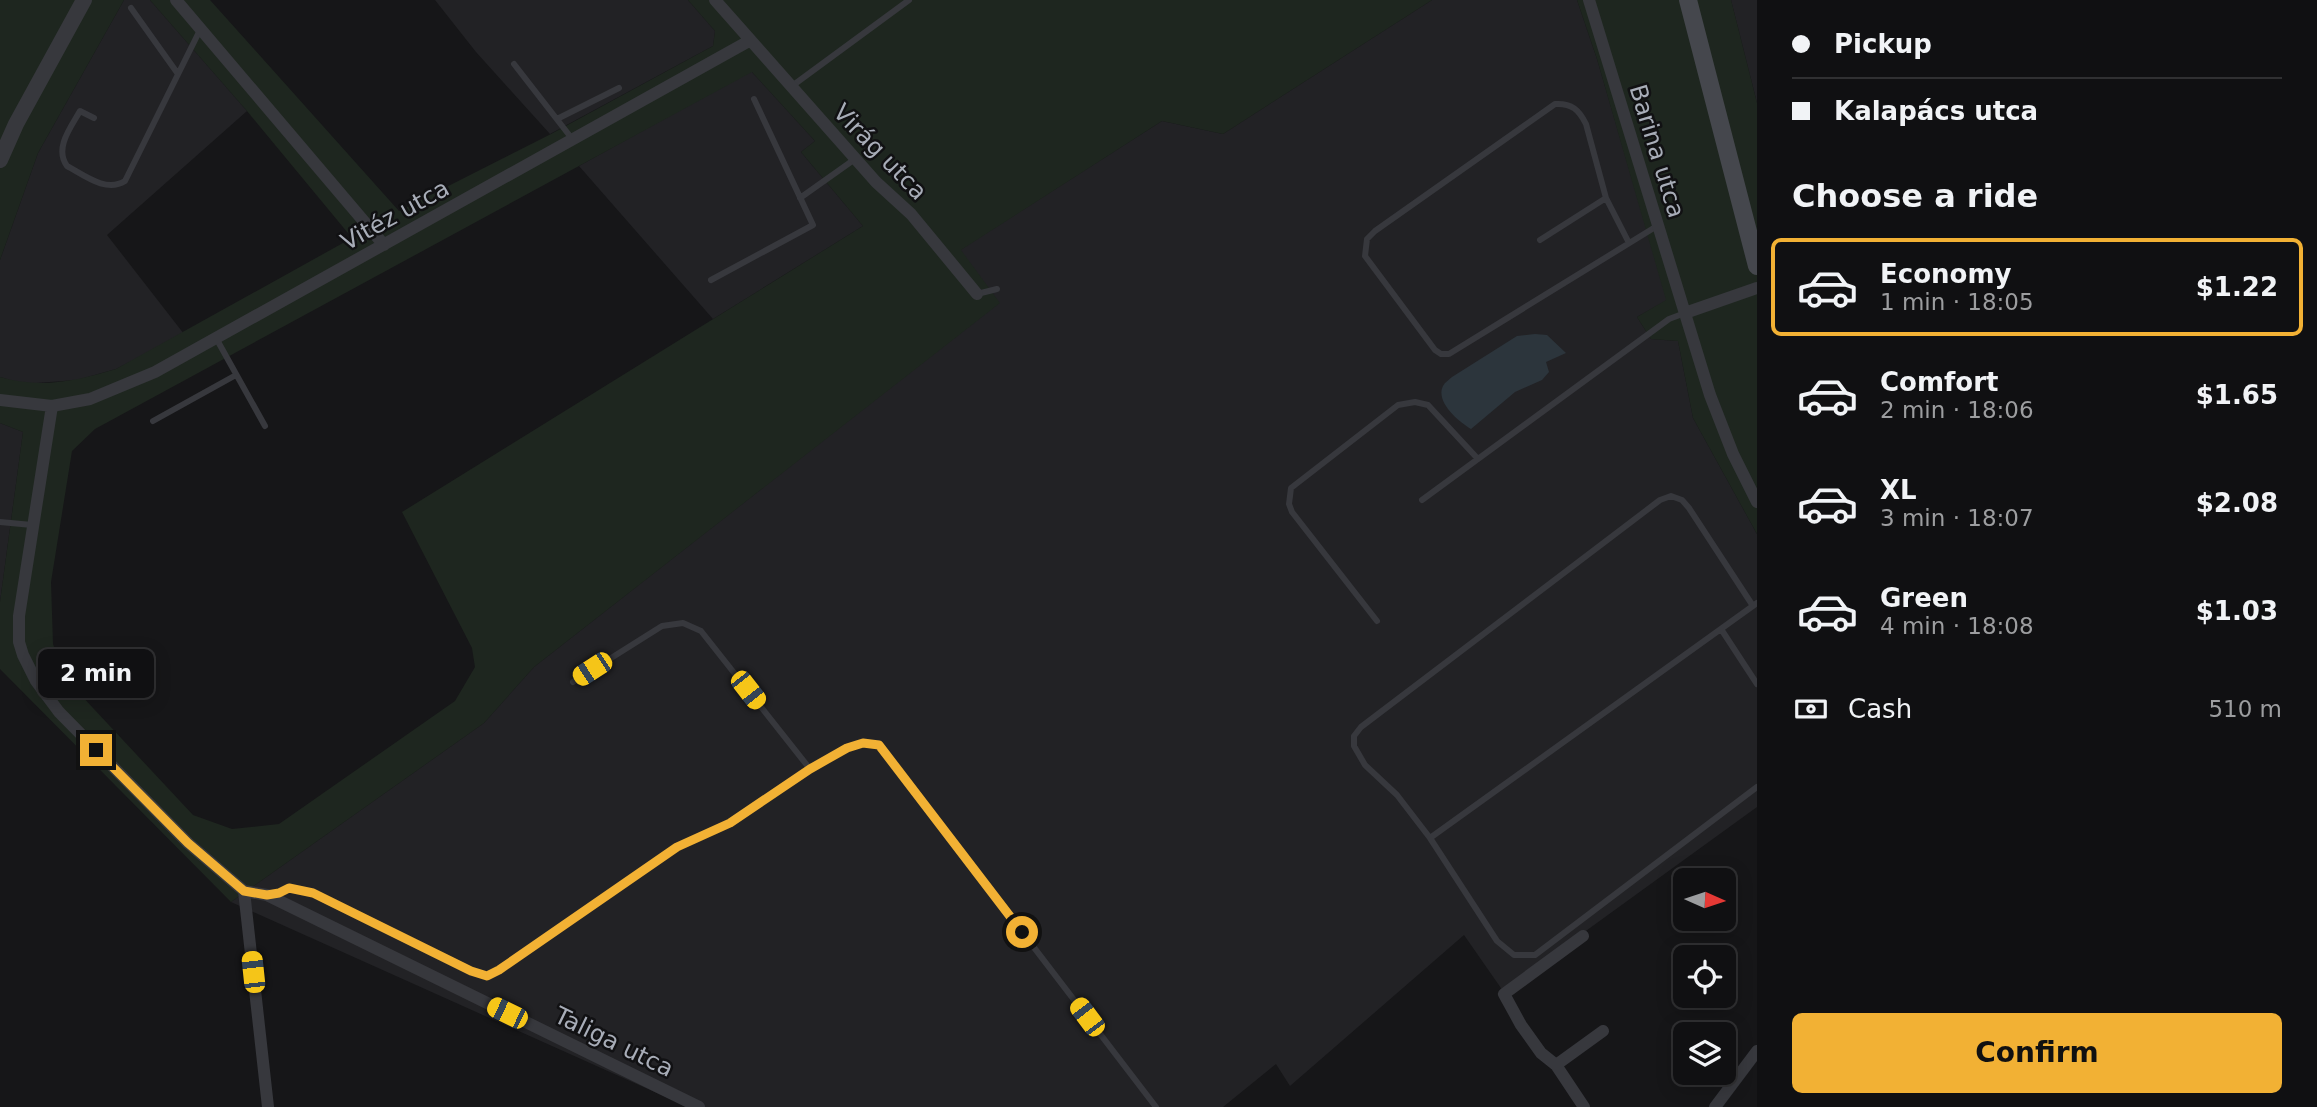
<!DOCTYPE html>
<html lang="en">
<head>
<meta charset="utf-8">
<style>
  body { margin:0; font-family:"DejaVu Sans",sans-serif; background:#1e1e20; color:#f1f3f6; height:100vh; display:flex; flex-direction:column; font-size:26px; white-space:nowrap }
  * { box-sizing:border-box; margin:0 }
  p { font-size:23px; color:#9c9d9f }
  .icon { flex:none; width:38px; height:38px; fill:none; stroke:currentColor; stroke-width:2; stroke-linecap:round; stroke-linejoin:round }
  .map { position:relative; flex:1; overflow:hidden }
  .drawer { display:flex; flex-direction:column; background:#101012; width:560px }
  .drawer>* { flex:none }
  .banner { display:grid; align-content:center; height:154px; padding:0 35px; background:#101012 }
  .needle { width:46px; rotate:93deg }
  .fabs { position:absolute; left:1673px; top:868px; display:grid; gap:14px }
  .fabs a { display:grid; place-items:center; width:63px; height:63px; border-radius:10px; background:#101012; box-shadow:0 4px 18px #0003,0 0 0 2px #303032; font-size:35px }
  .end { position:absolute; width:32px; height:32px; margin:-16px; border:9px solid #f2b134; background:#111; box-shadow:0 0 0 4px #111 }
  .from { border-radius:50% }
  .bubble { position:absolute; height:49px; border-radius:10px; background:#101012; box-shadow:0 4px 18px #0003,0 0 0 2px #303032; font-size:23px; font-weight:600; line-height:49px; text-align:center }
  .car { position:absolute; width:21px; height:42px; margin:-21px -10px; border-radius:9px; box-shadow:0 0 5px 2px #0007; background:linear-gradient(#f5c518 24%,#345 0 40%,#f5c518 0 76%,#345 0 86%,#f5c518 0) }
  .banner b { display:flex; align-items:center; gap:24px; height:66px; font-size:26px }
  .banner b+b { border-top:2px solid #303032 }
  .banner i { width:18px; height:18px; background:#f1f3f6 }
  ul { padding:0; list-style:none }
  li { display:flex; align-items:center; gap:21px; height:98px; margin:0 14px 10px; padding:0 21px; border:4px solid transparent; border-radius:10px }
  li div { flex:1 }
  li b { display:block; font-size:26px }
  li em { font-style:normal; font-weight:600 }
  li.selected { border-color:#f2b134 }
  li>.icon { width:63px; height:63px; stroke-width:1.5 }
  h2 { padding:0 35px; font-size:32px; line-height:84px }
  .pay { display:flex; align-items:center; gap:18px; height:77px; padding:0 35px; font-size:26px }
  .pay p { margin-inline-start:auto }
  .primary-button { display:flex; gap:14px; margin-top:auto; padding:14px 35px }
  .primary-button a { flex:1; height:80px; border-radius:10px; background:#f2b134; color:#111; font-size:28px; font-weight:600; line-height:80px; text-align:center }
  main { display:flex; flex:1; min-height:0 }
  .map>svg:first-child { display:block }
  .built { fill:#222225 }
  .green { fill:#1e261f; fill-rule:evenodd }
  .water { fill:#2c353c }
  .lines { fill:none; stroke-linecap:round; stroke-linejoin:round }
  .service { stroke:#37383d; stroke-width:6 }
  .minor { stroke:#37383d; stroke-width:12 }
  .tertiary { stroke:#37383d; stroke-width:16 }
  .secondary { stroke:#45474d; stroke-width:18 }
  .route { stroke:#f2b134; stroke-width:9 }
  .labels { text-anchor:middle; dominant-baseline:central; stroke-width:5; stroke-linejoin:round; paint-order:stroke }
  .street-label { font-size:24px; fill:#a8adb8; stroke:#111113 }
</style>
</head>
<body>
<main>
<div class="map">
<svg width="1757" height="1107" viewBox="0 0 1757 1107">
  <rect width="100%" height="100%" fill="#161618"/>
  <path class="built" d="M124,0H150L247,111L107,235L184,334L116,369L77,380L23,384L0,377V260L38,153Z
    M435,0H688L715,31L713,46L550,134L476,52Z
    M1432,0H1577L1597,59L1667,300L1637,317L1651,339L1678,341L1693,418L1757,534V807L1503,991L1464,935L1290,1086L1276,1064L1223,1107H688L231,902L484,723L534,667L999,303L960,250L1162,121L1223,134Z
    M1731,0H1757V103Z
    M751,71L815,141L801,152L863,226L713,319L579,166Z
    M0,423L23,432L0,602Z"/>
  <path class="green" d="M0,0H124L38,153L0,260Z
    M150,0H210L399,211L551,134L713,46L715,31L688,0H1432L1223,134L1162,121L961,250L1000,303L534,667L484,723L231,902L0,669V602L23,432L0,423V377C41,389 76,381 116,369L352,238L247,111ZM752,72L815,141L801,152L863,226L402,512L472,648L475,667L455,701L279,824L232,829L193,815L65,678L53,644L51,582L72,451L95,429Z
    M1577,0H1731L1757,103V534L1693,418L1678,341L1651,339L1637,317L1666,300L1597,59Z"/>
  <path class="water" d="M1535,334L1547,335L1566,353L1546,362L1549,372L1542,380L1515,392L1471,429C1459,422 1435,402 1443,386C1445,382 1449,380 1452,377L1517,336Z"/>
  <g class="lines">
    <path class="service" d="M131,8L178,74
      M514,64L573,140
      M792,86L909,0
      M94,118L80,111C71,127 54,148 67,166C84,175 106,193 125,181L200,30
      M557,119L619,88
      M800,198L855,159
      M1540,240L1606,198
      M1629,243L1606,198L1586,124C1579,110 1572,103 1555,104L1375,231L1367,239L1365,256L1435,350L1441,354H1449L1657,226
      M711,280L813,225L754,99
      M977,294L997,289
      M216,338L265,426
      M153,421L236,375
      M1422,500L1669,319L1685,313
      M0,522L32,525
      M1753,606L1689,508L1682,500L1671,496L1660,500L1361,727L1354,736V746L1365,765L1397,795L1430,838L1497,941L1514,955H1535L1757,787
      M1377,621L1292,512L1289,504L1291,488L1398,405L1415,402L1428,405L1478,459
      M1721,629L1757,684
      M573,682L662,626L683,623L701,631L810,769
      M1430,838L1757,603
      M273,894L289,888L312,893L471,971L487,976L499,970L677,847L730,823L810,769L847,748L863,743L879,745L1156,1107"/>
    <path class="minor" d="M176,0L384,245
      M715,0L876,182L911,214L977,294
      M1589,0L1710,395L1733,454L1757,502
      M1685,313L1757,288
      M0,400L52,406L19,616V642L23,655L36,681L59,712L188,843L244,891L267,895L699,1107
      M52,406L90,399L155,372L749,41
      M244,891L268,1107
      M1583,936L1504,994L1521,1025L1541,1053L1556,1065L1584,1107
      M1556,1065L1603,1031
      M1715,1107L1757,1051"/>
    <path class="tertiary" d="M0,160L16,124L84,0"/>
    <path class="secondary" d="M1688,0L1757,266"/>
  </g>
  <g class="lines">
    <path class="route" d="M96,750L188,843L244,891L267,895L279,893L289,888L313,893L471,971L487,976L499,970L677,847L730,823L810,769L847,748L863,743L879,745L1022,932"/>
  </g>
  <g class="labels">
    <g class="street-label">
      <text transform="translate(1657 151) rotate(73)">Barina utca</text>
      <text transform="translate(880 152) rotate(46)">Virág utca</text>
      <text transform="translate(395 215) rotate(-29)">Vitéz utca</text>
      <text transform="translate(614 1042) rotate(26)">Taliga utca</text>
    </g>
  </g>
</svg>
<div class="fabs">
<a><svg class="needle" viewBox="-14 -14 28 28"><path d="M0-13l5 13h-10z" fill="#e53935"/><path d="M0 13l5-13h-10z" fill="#9c9d9f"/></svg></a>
<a><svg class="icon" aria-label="locate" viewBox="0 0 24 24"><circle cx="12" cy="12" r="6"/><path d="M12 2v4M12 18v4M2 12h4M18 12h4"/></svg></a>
<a><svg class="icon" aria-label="layers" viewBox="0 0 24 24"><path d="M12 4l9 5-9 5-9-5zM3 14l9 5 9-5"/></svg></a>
</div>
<i class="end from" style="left:1022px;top:932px"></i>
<i class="end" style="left:96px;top:750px"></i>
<div class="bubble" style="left:38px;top:649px;width:116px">2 min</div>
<i class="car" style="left:592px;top:669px;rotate:237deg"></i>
<i class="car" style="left:748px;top:690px;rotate:142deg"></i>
<i class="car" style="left:253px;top:972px;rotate:354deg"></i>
<i class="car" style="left:507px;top:1013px;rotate:296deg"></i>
<i class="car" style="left:1087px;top:1017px;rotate:323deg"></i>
</div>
<section class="drawer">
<div class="banner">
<b><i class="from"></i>Pickup</b>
<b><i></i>Kalapács utca</b>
</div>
<h2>Choose a ride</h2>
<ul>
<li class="selected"><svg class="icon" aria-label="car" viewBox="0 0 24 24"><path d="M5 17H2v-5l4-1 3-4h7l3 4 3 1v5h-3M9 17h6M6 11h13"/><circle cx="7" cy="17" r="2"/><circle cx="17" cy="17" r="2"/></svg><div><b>Economy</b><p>1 min · 18:05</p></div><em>$1.22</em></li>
<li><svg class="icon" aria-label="car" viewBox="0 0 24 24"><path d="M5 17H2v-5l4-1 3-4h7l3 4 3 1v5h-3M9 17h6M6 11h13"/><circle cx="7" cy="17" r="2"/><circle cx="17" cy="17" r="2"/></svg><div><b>Comfort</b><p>2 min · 18:06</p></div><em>$1.65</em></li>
<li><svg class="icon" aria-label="car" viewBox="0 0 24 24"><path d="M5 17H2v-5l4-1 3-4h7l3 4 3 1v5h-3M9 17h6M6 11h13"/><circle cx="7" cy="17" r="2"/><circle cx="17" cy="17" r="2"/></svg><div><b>XL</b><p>3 min · 18:07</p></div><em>$2.08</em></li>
<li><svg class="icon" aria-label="car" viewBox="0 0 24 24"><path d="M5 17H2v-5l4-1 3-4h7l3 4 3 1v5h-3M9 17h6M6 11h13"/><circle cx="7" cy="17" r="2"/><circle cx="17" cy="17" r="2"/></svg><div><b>Green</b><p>4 min · 18:08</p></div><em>$1.03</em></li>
</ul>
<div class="pay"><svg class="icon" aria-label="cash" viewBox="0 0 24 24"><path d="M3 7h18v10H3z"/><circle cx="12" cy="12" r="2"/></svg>Cash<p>510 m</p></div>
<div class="primary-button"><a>Confirm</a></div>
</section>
</main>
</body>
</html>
